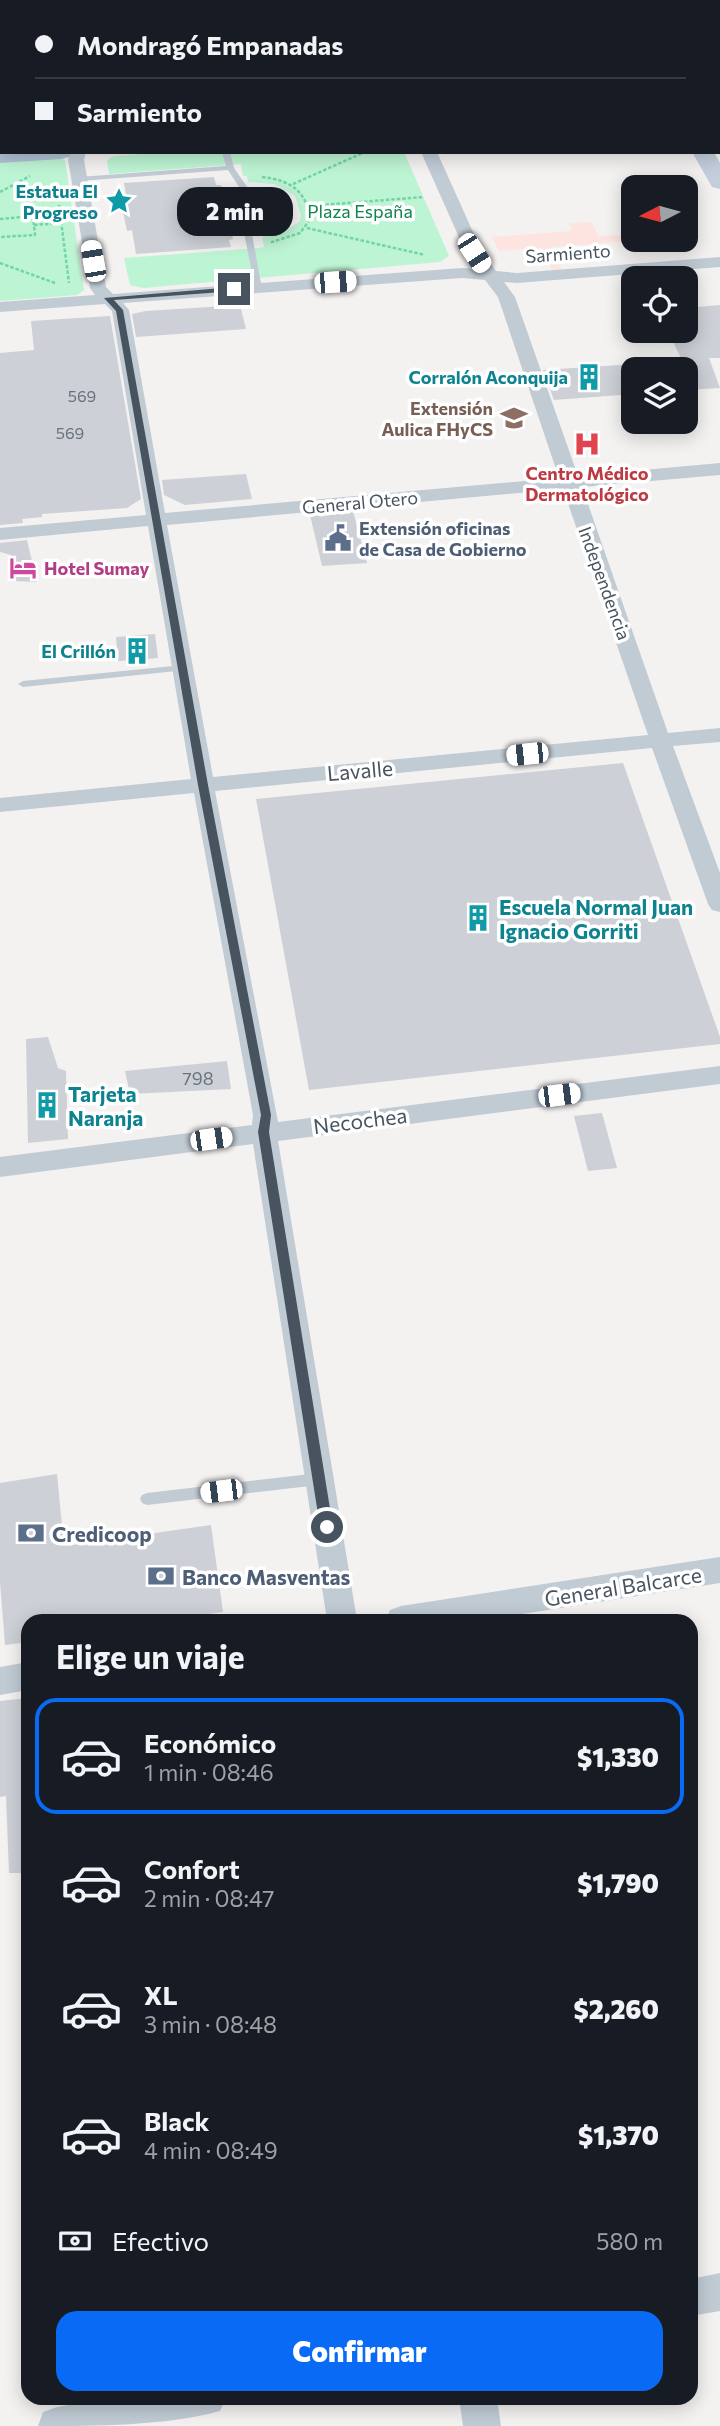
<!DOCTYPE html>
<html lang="es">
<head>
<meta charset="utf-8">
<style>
  body { margin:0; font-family:Commissioner,sans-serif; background:#20242c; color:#f1f3f6; height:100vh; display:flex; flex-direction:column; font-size:26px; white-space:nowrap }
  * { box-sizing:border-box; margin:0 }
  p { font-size:23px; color:#9ea1a6 }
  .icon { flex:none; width:38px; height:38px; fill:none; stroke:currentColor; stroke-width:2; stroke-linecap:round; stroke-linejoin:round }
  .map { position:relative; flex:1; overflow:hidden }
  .side { position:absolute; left:21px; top:1614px; width:677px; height:791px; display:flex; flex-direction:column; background:#171b24; border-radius:21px; box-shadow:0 4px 18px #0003 }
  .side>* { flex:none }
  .guide { position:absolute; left:0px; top:0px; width:721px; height:154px; box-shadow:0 4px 18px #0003; display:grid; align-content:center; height:154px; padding:0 35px; background:#171b24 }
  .needle { width:46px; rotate:264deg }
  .buttons { position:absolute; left:621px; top:175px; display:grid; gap:14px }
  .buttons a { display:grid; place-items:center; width:77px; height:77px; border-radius:14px; background:#171b24; box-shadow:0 4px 18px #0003; font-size:35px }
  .end { position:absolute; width:32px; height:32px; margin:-16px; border:9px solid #475460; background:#fff; box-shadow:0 0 0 4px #fff }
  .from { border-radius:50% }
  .bubble { position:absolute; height:49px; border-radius:21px; background:#171b24; box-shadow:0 4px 18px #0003; font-size:23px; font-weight:800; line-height:49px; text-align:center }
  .car { position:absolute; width:21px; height:42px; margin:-21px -10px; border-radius:9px; box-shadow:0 0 5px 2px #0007; background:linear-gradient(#fff 24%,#345 0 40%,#fff 0 76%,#345 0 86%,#fff 0) }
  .guide b { display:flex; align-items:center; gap:24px; height:66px; font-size:26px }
  .guide b+b { border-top:2px solid #363941 }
  .guide i { width:18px; height:18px; background:#f1f3f6 }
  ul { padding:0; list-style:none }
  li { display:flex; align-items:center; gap:21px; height:116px; margin:0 14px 10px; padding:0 21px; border:4px solid transparent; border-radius:21px }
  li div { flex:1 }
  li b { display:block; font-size:26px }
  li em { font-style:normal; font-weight:800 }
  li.active { border-color:#096bf5 }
  li>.icon { width:63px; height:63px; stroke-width:1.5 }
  h2 { padding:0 35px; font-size:32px; line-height:84px }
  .pay { display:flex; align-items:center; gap:18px; height:77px; padding:0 35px; font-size:26px }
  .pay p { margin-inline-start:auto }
  .action { display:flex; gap:14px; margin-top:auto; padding:14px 35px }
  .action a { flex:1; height:80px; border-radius:21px; background:#096bf5; color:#fff; font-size:28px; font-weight:800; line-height:80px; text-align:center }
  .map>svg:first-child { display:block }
  .medical { fill:#fde4e1 }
  .green { fill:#bdf4d3 }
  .building { fill:#cdd0d6 }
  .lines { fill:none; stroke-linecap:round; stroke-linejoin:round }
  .path { stroke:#72d5a6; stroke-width:2.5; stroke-dasharray:3.5 2; stroke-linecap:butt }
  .lane { fill:#c1cbd4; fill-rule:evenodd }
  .street { fill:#c1cbd4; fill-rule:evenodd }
  .secondary { fill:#c2cedb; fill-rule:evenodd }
  .primary { fill:#afc0d2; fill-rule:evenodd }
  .route { fill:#475460 }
  .labels { text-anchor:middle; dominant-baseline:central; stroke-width:7; stroke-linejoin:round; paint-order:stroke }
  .far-number-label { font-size:16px; fill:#68737e }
  .far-culture-label { font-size:18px; font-weight:bold; fill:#0d838f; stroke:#fff; text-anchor:end }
  .far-park-label { font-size:18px; fill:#0f844c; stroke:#fff }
  .far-street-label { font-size:18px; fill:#475460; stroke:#fff }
  .far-education-label { font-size:18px; font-weight:bold; fill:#785e54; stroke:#fff; text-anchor:end }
  .far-health-label { font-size:18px; font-weight:bold; fill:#be3a42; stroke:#fff }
  .far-service-label { font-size:18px; font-weight:bold; fill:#4e5e75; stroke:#fff; text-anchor:start }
  .far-hotel-label { font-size:18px; font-weight:bold; fill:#b23c85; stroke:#fff; text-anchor:start }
  .number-label { font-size:18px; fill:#68737e }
  .street-label { font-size:21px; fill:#475460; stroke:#fff }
  .culture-label { font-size:21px; font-weight:bold; fill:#0d838f; stroke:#fff; text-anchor:start }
  .service-label { font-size:21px; font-weight:bold; fill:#4e5e75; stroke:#fff; text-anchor:start }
</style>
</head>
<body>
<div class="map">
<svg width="720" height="2426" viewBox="0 0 720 2426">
  <rect width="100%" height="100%" fill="#f4f1f1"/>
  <path class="medical" d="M592,222L598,236L627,235L630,241L551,247L562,270H552L542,248L499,251L492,237L572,231L569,223Z"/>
  <path class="green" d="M173,152H404L449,256L440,262L143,288L130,285L124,258L259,248L264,247L262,237L282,233L299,222L301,216L295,196L274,184L248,182L247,176H243L241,164L109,174L107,160L114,156Z
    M58,157L65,160L84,290L77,295L0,301V161Z"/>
  <path class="building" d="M214,177L216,185H221L233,239L229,240L231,247L136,254L132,230L127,231L122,207L128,206L124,183Z
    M240,305L246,329L136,337L132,314L146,311Z
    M720,305V358H709L720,388L686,390V369L668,331H686V308Z
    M110,316L141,499L127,508L42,514V517L22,519L23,523L0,525V353L34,350L31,321Z
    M634,364V394L554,400L543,370Z
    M246,474L252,499L185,505L164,495L162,480Z
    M353,511L367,563L322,566L310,515Z
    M27,540L37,582L14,581L11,555L0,552V543Z
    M155,634L158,658L118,661L116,637Z
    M623,763L720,1037V1044L309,1090L256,799Z
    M48,1037L58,1068L66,1071L68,1139L28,1143L26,1039Z
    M227,1061L231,1089L130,1094L125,1071Z
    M602,1113L617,1168L588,1171L574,1116Z
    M57,1474L64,1546L211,1525L223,1612L164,1620H28V1642L5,1645L0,1582V1483Z
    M28,1698V1873H9L6,1796L0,1797V1701Z"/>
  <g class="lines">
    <path class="path" d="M262,177C290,180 305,190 311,218L300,233L269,243
      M293,184L365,152
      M0,192L30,176
      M59,205L69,283
      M309,206L424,197
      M0,219L33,216L35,235L0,237
      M34,225L61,223
      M307,228L425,255
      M0,263L55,283"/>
    <path class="lane" d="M400,0H406V2H400Z
      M222,152H230L234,168L248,188L275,198L279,221L252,234L262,289L255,287L244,233L250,229L241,190L228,170L79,181L75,179L79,177L226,166ZM250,194L267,199L271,220L257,226Z
      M183,665L186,666V670L23,687L18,684L23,681Z
      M319,1473L324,1475L326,1479L324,1483L319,1485L147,1505L142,1503L140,1499L142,1495L147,1493Z"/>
    <path class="street" d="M49,0H63V2H49Z
      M89,0H133L88,2Z
      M359,0H373L374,2H360Z
      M0,3H2V11H0Z
      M70,152H86L84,160L106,287L113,294L462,268L477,269L466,253L421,152H437L482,252L496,271L517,273L720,257V267L517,283L504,282L515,297L578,476L720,463V475L582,487L668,733L720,728V742L673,746L720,873V912L712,910L708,904L652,748L215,791L278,1122L720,1066V1084L278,1141L357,1620H327L253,1144L0,1177V1157L252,1125L253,1115L194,793L0,812V798L191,779L148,526L0,540V528L146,515L112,311L105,304L0,312V302L95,295L90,288L68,160ZM462,278L485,280L498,297L559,478L165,513L129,310L123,303ZM563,489L648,735L213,777L167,525Z
      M720,1557V1583L484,1620H386L390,1610L401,1606Z
      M28,1662V1690L0,1695V1667Z
      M720,2273V2311L691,2316V2279Z
      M107,2398H226L220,2411C164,2426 97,2426 38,2426L43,2412L57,2407Z
      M459,2398H497L501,2426H463Z"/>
    <path class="secondary" d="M719,112H720V124H719Z
      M692,152H714L720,163V189L712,187Z"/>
    <path class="primary" d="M635,0H655V2H635Z
      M719,89H720V103H719Z
      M0,149L2,152H72L69,157L61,159L0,163Z"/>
  </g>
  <path class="route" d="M234,287L236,291L114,300L123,310L208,785L271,1115L269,1132L333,1527L327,1532L320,1527L258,1132L261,1115L198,785L116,311L104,298Z"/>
  <defs>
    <symbol id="sight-bare" viewBox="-9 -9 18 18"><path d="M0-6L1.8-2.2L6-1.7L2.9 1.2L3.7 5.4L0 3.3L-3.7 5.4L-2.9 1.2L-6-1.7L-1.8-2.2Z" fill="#0f9aa8" stroke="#fff" stroke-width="2.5" paint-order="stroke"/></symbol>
    <symbol id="building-bare" viewBox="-9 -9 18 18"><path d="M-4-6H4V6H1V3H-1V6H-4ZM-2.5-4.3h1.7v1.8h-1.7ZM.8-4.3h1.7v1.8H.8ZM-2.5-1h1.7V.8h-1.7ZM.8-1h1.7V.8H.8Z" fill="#0f9aa8" stroke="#fff" stroke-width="2.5" paint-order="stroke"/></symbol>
    <symbol id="university-bare" viewBox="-9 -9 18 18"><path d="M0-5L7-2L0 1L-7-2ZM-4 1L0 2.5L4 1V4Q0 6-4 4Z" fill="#8d6e63" stroke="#fff" stroke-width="2.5" paint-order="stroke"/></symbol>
    <symbol id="hospital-bare" viewBox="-9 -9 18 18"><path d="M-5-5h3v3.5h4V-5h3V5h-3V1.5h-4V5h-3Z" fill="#e0444e" stroke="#fff" stroke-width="2.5" paint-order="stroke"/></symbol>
    <symbol id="civic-bare" viewBox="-9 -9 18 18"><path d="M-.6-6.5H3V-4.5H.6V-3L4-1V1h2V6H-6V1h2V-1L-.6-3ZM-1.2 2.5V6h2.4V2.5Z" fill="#5c6f8a" stroke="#fff" stroke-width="2.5" paint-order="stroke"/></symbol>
    <symbol id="hotel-bare" viewBox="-9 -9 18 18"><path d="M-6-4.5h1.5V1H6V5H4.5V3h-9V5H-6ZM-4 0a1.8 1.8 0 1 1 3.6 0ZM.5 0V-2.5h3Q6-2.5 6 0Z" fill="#d1479c" stroke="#fff" stroke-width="2.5" paint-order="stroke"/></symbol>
    <symbol id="bank-bare" viewBox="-9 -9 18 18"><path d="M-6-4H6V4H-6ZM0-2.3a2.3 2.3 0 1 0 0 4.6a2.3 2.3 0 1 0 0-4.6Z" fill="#5c6f8a" stroke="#fff" stroke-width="2.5" paint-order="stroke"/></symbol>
  </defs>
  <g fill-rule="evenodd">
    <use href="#sight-bare" x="100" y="182" width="38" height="38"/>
    <use href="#building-bare" x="570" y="358" width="38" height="38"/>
    <use href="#university-bare" x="495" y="399" width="38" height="38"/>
    <use href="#hospital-bare" x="568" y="425" width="38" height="38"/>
    <use href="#civic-bare" x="319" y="519" width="38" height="38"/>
    <use href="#hotel-bare" x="4" y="549" width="38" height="38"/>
    <use href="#building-bare" x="118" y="632" width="38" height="38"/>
    <use href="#building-bare" x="459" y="899" width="38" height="38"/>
    <use href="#building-bare" x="28" y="1086" width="38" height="38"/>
    <use href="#bank-bare" x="12" y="1514" width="38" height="38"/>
    <use href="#bank-bare" x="142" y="1557" width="38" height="38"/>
  </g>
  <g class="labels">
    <g class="far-number-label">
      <text x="82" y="395">569</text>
      <text x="70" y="432">569</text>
    </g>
    <g class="far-culture-label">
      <text x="98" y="191">Estatua El<tspan x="98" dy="21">Progreso</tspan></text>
      <text x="568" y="377">Corralón Aconquija</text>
      <text x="116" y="651">El Crillón</text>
    </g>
    <g class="far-park-label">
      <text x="360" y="211">Plaza España</text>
    </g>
    <g class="far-street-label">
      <text transform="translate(568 253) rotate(-4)">Sarmiento</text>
      <text transform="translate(360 502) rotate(-5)">General Otero</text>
      <text transform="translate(605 583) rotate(70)">Independencia</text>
    </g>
    <g class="far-education-label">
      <text x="493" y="408">Extensión<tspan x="493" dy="21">Aulica FHyCS</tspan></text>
    </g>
    <g class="far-health-label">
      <text x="587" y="473">Centro Médico<tspan x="587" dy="21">Dermatológico</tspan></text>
    </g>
    <g class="far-service-label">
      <text x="359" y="528">Extensión oficinas<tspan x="359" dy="21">de Casa de Gobierno</tspan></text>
    </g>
    <g class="far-hotel-label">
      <text x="44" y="568">Hotel Sumay</text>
    </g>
    <g class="number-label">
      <text x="198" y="1078">798</text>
    </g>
    <g class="street-label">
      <text transform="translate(360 770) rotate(-5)">Lavalle</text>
      <text transform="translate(360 1120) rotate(-7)">Necochea</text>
      <text transform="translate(623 1586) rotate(-9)">General Balcarce</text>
    </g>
    <g class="culture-label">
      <text x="499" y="906">Escuela Normal Juan<tspan x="499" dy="24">Ignacio Gorriti</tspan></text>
      <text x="68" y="1093">Tarjeta<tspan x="68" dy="24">Naranja</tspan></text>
    </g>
    <g class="service-label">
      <text x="52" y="1533">Credicoop</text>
      <text x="182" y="1576">Banco Masventas</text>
    </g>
  </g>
</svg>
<div class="buttons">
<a><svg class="needle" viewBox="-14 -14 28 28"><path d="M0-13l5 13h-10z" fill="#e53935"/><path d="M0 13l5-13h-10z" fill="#9ea1a6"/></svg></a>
<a><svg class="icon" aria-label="locate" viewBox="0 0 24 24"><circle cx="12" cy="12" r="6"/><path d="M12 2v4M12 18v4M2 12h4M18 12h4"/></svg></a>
<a><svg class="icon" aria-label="layers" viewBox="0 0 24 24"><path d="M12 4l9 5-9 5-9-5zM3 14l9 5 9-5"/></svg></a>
</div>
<i class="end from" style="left:327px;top:1527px"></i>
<i class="end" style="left:234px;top:289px"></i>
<div class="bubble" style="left:177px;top:187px;width:116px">2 min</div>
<i class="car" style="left:474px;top:253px;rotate:147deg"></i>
<i class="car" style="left:93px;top:261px;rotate:350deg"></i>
<i class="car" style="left:335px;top:282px;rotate:86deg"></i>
<i class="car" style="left:527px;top:754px;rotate:264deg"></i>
<i class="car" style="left:559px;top:1095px;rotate:83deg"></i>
<i class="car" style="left:211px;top:1139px;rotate:82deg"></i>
<i class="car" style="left:221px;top:1491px;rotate:263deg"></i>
<div class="guide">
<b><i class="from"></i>Mondragó Empanadas</b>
<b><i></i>Sarmiento</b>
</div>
<section class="side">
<h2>Elige un viaje</h2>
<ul>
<li class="active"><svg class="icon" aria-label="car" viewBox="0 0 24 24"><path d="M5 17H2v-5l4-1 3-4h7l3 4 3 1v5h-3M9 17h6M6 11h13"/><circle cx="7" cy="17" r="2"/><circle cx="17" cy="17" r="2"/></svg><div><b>Económico</b><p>1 min · 08:46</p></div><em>$1,330</em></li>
<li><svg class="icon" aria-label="car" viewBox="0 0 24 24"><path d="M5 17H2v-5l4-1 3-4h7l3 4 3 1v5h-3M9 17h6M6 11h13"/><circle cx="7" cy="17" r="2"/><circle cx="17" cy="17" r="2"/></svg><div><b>Confort</b><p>2 min · 08:47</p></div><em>$1,790</em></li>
<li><svg class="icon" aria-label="car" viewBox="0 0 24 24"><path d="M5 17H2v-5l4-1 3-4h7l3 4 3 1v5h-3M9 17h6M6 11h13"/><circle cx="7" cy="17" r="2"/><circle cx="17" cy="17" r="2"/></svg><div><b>XL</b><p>3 min · 08:48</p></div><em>$2,260</em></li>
<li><svg class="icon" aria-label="car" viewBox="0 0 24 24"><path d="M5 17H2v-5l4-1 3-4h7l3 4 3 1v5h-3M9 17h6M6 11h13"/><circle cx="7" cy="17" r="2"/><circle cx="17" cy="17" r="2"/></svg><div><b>Black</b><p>4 min · 08:49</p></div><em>$1,370</em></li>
</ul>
<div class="pay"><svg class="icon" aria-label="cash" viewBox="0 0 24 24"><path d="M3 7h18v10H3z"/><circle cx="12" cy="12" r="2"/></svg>Efectivo<p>580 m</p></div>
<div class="action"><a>Confirmar</a></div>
</section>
</div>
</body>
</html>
